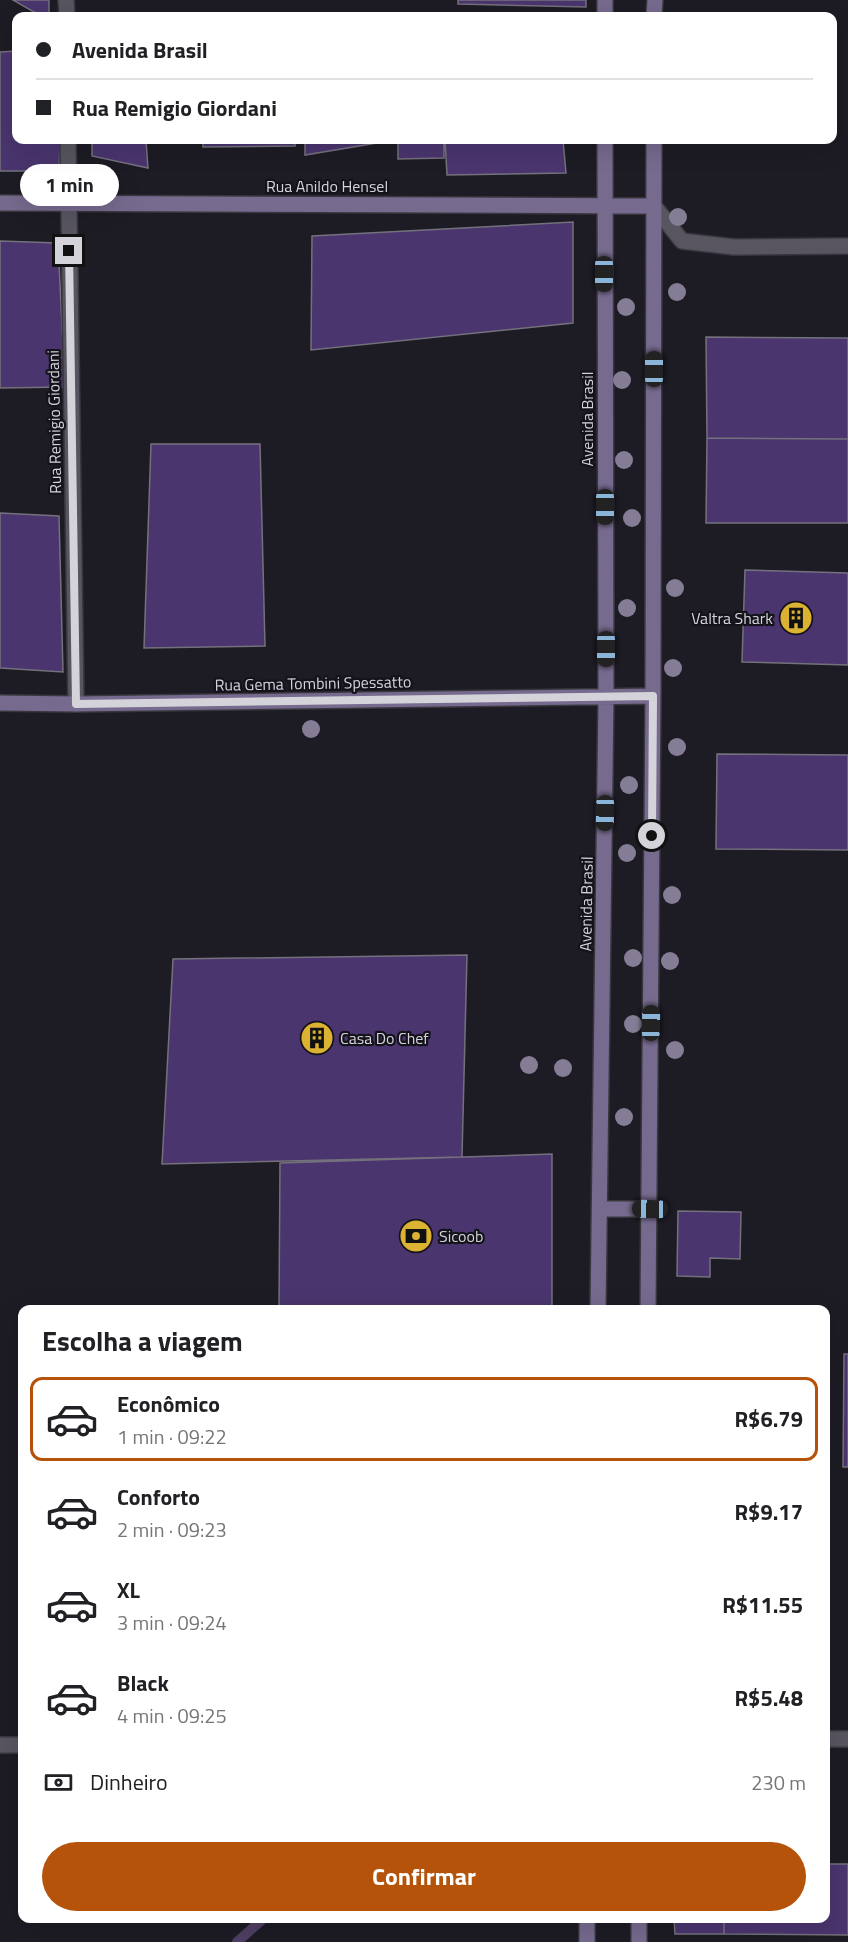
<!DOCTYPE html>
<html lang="pt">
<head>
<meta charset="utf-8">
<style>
  body { margin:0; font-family:"Titillium Web",sans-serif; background:#f6f6f6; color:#202124; height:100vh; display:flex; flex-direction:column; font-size:22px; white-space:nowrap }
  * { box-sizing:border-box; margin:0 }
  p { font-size:20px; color:#757577 }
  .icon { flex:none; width:33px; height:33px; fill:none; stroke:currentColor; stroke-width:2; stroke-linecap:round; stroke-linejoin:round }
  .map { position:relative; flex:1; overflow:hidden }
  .side { position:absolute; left:18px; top:1305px; width:812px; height:618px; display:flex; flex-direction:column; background:#fff; border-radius:12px; box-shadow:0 6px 24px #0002 }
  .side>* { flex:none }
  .top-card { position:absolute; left:12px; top:12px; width:825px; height:132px; border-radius:12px; box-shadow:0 6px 24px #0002; display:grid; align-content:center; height:132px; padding:0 24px; background:#fff }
  .end { position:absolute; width:27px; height:27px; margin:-14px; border:8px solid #d5d3da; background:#111; box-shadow:0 0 0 3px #111 }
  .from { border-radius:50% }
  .bubble { position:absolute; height:42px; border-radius:21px; background:#fff; box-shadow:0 6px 24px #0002; font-size:20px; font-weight:700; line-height:42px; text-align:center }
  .car { position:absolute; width:18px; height:36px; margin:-18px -9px; border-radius:8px; box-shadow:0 0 4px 2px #0007; background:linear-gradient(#222 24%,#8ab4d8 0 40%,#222 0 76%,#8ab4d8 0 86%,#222 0) }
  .top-card b { display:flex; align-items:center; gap:21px; height:57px; font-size:22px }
  .top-card b+b { border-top:2px solid #e0e0e0 }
  .top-card i { width:15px; height:15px; background:#202124 }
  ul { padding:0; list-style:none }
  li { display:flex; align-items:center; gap:18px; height:84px; margin:0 12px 9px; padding:0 12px; border:3px solid transparent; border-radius:12px }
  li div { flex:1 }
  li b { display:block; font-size:22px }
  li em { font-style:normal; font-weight:700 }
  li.on { border-color:#b45309 }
  li>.icon { width:54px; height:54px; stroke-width:1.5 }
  h2 { padding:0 24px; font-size:27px; line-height:72px }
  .pay { display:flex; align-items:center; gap:15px; height:66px; padding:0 24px; font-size:22px }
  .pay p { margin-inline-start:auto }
  .cta { display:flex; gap:12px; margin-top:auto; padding:12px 24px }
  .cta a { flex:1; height:69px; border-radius:36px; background:#b45309; color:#fff; font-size:24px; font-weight:700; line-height:69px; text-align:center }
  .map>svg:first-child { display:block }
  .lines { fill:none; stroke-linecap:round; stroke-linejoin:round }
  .stream { stroke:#4f3f63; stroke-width:10 }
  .building { fill:#4a356e; stroke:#74717d; stroke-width:1.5 }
  .lane-casing { stroke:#39373e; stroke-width:18 }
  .street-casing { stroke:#39373e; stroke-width:18 }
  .secondary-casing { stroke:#39373e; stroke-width:18 }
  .lane { stroke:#585560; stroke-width:15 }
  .street { stroke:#585560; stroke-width:15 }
  .secondary { stroke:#766a8e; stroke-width:15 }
  .tree { fill:#847d95 }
  .route { stroke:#d5d3da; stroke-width:8 }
  .labels { text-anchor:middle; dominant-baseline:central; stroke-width:4.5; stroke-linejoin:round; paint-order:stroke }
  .street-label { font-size:16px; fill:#d5d3da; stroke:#14121a }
  .poi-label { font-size:16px; fill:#d5d3da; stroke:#14121a; text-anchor:start }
</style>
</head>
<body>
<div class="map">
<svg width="848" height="1942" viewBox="0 0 848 1942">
  <rect width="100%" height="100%" fill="#1d1b24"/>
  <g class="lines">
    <path class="stream" d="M237,1942L264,1918"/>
  </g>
  <path class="building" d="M13,0H49V16H41Z
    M458,0H586V7L458,4Z
    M16,51V140H60L59,171H0V52Z
    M92,140H146L148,168L92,156Z
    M203,140H295V146L203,147Z
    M305,140H395L305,155Z
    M398,140H444V158L398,159Z
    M445,140H563L566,173L447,175Z
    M573,222V323L311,350L312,236Z
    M0,241L58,243L65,387L0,388Z
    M706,337L848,338V439L707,438Z
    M707,438L848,439V523H706Z
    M151,444H260L265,646L144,648Z
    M0,513L59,516L63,672L0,668Z
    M745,570L848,573V665L742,662Z
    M717,754L848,755V850L716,849Z
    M467,955L462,1157L162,1164L173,959Z
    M552,1154V1310H279L280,1163Z
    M678,1211L741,1212L740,1259L710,1258V1277L677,1276Z
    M844,1354H848V1467H843Z
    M825,1864H848V1935L724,1934V1918H825Z
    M674,1918H724V1934H675Z"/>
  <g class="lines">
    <defs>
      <path id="lane" d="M654,206L682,241L734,247L848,246"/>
      <path id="street" d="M66,0L67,16
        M68,140L76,704
        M825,1739H848
        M0,1745H22"/>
      <path id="secondary" d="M605,16V0
        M654,16L655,0
        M0,203L654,206
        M0,703L76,704L653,696
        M600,1209H649
        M598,1310L606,696L605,140
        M648,1310L653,696L654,140
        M587,1942V1918
        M639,1942V1918"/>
    </defs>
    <use href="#lane" class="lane-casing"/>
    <use href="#street" class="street-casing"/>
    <use href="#secondary" class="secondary-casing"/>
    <use href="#lane" class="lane"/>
    <use href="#street" class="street"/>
    <use href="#secondary" class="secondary"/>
  </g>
  <g class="tree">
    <circle cx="678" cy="217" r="9"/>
    <circle cx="677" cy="292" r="9"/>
    <circle cx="626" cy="307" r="9"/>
    <circle cx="622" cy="380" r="9"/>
    <circle cx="624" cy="460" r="9"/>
    <circle cx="632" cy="518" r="9"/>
    <circle cx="675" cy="588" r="9"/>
    <circle cx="627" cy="608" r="9"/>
    <circle cx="673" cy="668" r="9"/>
    <circle cx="311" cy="729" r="9"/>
    <circle cx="677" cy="747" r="9"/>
    <circle cx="629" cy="785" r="9"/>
    <circle cx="627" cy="853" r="9"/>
    <circle cx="672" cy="895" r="9"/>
    <circle cx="633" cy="958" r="9"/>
    <circle cx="670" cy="961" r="9"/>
    <circle cx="633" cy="1024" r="9"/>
    <circle cx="675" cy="1050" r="9"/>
    <circle cx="529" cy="1065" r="9"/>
    <circle cx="563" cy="1068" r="9"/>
    <circle cx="624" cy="1117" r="9"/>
  </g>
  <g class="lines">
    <path class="route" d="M69,251L76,704L653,696L652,836"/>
  </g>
  <defs>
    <symbol id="building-disc" viewBox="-11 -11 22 22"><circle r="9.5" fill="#dcb233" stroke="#14121a"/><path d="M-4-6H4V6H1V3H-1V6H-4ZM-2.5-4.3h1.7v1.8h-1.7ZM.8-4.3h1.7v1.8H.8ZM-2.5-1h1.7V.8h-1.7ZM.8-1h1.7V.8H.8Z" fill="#111"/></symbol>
    <symbol id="bank-disc" viewBox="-11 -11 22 22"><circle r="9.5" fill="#dcb233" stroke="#14121a"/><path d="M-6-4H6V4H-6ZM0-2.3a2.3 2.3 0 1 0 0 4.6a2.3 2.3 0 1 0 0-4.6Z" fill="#111"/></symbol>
  </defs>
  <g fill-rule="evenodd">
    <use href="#building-disc" x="777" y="599" width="38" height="38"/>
    <use href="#building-disc" x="298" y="1019" width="38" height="38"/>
    <use href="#bank-disc" x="397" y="1217" width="38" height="38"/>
  </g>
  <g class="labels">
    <g class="street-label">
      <text x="327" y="186">Rua Anildo Hensel</text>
      <text transform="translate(587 419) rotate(-90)">Avenida Brasil</text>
      <text transform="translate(54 422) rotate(-91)">Rua Remigio Giordani</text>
      <text transform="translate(313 683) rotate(-1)">Rua Gema Tombini Spessatto</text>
      <text transform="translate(586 904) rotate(-89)">Avenida Brasil</text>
    </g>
    <g class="poi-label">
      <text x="773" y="618" text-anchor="end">Valtra Shark</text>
      <text x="340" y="1038">Casa Do Chef</text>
      <text x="439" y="1236">Sicoob</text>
    </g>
  </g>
</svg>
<i class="end from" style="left:652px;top:836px"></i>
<i class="end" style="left:69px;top:251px"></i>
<div class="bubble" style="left:20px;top:164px;width:99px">1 min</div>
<i class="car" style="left:604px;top:274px;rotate:180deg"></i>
<i class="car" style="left:654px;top:369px;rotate:0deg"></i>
<i class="car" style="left:605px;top:507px;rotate:180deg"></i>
<i class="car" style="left:606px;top:649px;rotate:180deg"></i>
<i class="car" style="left:605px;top:813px;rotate:181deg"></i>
<i class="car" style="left:651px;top:1023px;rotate:1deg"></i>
<i class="car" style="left:650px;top:1209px;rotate:271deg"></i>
<div class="top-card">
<b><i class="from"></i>Avenida Brasil</b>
<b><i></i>Rua Remigio Giordani</b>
</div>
<section class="side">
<h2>Escolha a viagem</h2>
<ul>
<li class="on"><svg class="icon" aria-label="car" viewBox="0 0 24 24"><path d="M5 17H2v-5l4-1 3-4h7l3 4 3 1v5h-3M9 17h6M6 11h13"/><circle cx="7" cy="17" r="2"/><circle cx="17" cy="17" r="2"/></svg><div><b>Econômico</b><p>1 min · 09:22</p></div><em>R$6.79</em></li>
<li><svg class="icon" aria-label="car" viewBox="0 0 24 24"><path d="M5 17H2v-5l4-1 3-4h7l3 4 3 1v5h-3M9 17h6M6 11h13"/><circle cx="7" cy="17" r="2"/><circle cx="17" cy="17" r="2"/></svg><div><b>Conforto</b><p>2 min · 09:23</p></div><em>R$9.17</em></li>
<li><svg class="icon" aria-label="car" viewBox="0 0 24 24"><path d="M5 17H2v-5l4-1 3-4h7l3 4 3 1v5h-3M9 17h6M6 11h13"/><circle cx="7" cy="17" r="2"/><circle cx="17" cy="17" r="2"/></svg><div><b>XL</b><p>3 min · 09:24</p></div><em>R$11.55</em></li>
<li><svg class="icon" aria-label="car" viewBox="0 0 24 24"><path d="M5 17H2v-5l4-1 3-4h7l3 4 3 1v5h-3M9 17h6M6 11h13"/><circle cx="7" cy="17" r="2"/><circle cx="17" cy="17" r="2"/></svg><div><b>Black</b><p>4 min · 09:25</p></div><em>R$5.48</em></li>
</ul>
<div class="pay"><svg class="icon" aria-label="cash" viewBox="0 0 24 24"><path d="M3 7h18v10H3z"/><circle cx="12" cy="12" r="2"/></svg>Dinheiro<p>230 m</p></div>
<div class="cta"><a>Confirmar</a></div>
</section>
</div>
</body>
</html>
